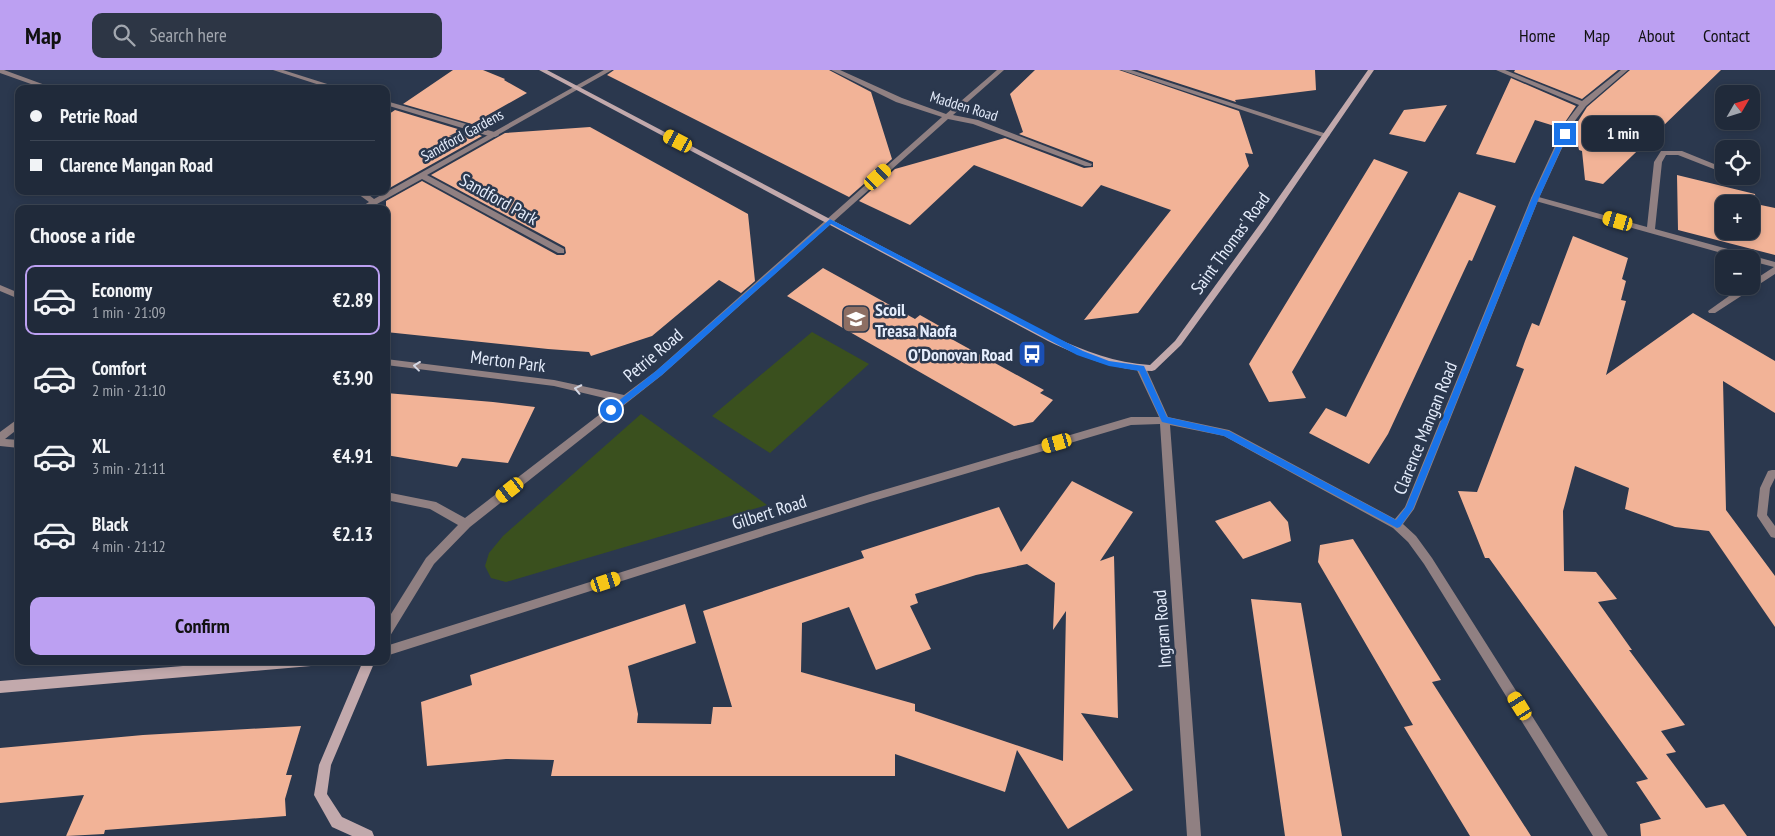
<!DOCTYPE html>
<html lang="en">
<head>
<meta charset="utf-8">
<style>
  body { margin:0; font-family:"PT Sans Narrow",sans-serif; background:#2d3645; color:#f1f3f6; height:100vh; display:flex; flex-direction:column; font-size:19px; white-space:nowrap }
  * { box-sizing:border-box; margin:0 }
  p { font-size:16px; color:#a2a7af }
  .icon { flex:none; width:28px; height:28px; fill:none; stroke:currentColor; stroke-width:2; stroke-linecap:round; stroke-linejoin:round }
  .map { position:relative; flex:1; overflow:hidden }
  .details { position:absolute; left:15px; top:135px; width:375px; height:460px; display:flex; flex-direction:column; background:#202a3a; border-radius:10px; box-shadow:0 2px 8px #0003,0 0 0 1px #3d4654 }
  .details>* { flex:none }
  .hud { position:absolute; left:15px; top:15px; width:375px; height:110px; border-radius:10px; box-shadow:0 2px 8px #0003,0 0 0 1px #3d4654; display:grid; align-content:center; height:110px; padding:0 15px; background:#202a3a }
  .needle { width:32px; rotate:51deg }
  .fabs { position:absolute; left:1715px; top:15px; display:grid; gap:10px }
  .fabs a { display:grid; place-items:center; width:45px; height:45px; border-radius:10px; background:#202a3a; box-shadow:0 2px 8px #0003,0 0 0 1px #3d4654; font-size:25px }
  .end { position:absolute; width:22px; height:22px; margin:-11px; border:6px solid #1a73e8; background:#fff; box-shadow:0 0 0 2px #fff }
  .from { border-radius:50% }
  .bubble { position:absolute; height:35px; border-radius:10px; background:#202a3a; box-shadow:0 2px 8px #0003,0 0 0 1px #3d4654; font-size:16px; font-weight:700; line-height:35px; text-align:center }
  .car { position:absolute; width:15px; height:30px; margin:-15px -8px; border-radius:6px; box-shadow:0 0 4px 1px #0007; background:linear-gradient(#f5c518 24%,#345 0 40%,#f5c518 0 76%,#345 0 86%,#f5c518 0) }
  .hud b { display:flex; align-items:center; gap:18px; height:48px; font-size:19px }
  .hud b+b { border-top:1px solid #3d4654 }
  .hud i { width:12px; height:12px; background:#f1f3f6 }
  ul { padding:0; list-style:none }
  li { display:flex; align-items:center; gap:15px; height:70px; margin:0 10px 8px; padding:0 5px; border:2px solid transparent; border-radius:10px }
  li div { flex:1 }
  li b { display:block; font-size:19px }
  li em { font-style:normal; font-weight:700 }
  li.selected { border-color:#bca0f2 }
  li>.icon { width:45px; height:45px; stroke-width:1.5 }
  h2 { padding:0 15px; font-size:22px; line-height:60px }
  .action { display:flex; gap:10px; margin-top:auto; padding:10px 15px }
  .action a { flex:1; height:58px; border-radius:10px; background:#bca0f2; color:#111; font-size:20px; font-weight:700; line-height:58px; text-align:center }
  header { display:flex; align-items:center; gap:30px; box-sizing:border-box; height:70px; padding:0 25px; background:#bca0f2; color:#111 }
  header strong { font-size:24px }
  nav { display:flex; gap:28px; margin-inline-start:auto; font-size:18px }
  .search { width:350px; height:45px; background:#2d3645; display:flex; align-items:center; gap:12px; box-sizing:border-box; padding:0 18px; border-radius:10px; color:#a2a7af; font-size:19px }
  .map>svg:first-child { display:block }
  .green { fill:#3a501e }
  .building { fill:#f2b397; fill-rule:evenodd }
  .lines { fill:none; stroke-linecap:round; stroke-linejoin:round }
  .lane { fill:#908082; fill-rule:evenodd }
  .street { fill:#908082; fill-rule:evenodd }
  .secondary { fill:#c2a9ac; fill-rule:evenodd }
  .oneway { stroke:#d4d7e4 }
  .route { fill:#1a73e8 }
  .labels { text-anchor:middle; dominant-baseline:central; stroke-width:5; stroke-linejoin:round; paint-order:stroke }
  .far-street-label { font-size:15px; fill:#e5edfc; stroke:#2b384e }
  .street-label { font-size:18px; fill:#e5edfc; stroke:#2b384e }
  .poi-label { font-size:18px; font-weight:bold; fill:#e5edfc; stroke:#2b384e; text-anchor:start }
</style>
</head>
<body>
<header>
<strong>Map</strong>
<div class="search"><svg class="icon" aria-label="search" viewBox="0 0 24 24"><circle cx="10" cy="10" r="6"/><path d="M15 15l6 6"/></svg>Search here</div>
<nav><a>Home</a><a>Map</a><a>About</a><a>Contact</a></nav>
</header>
<div class="map">
<svg width="1775" height="766" viewBox="0 0 1775 766">
  <rect width="100%" height="100%" fill="#2b384e"/>
  <path class="green" d="M812,262L869,294L770,383L712,346Z
    M641,344L767,435L506,512L491,508L485,496L489,483L503,466Z"/>
  <path class="building" d="M453,0H483L505,9L504,10L527,23L472,54L403,34Z
    M614,0H829L871,22L892,89L849,127L607,5Z
    M1035,0H1119L1239,41L1253,84L1245,83L1249,96L1138,243L1084,250L1171,140L1101,115L1082,137L974,95L910,155L859,131L895,99L1005,68L1084,98L1093,97V92L1019,64L1023,62L1010,24Z
    M1137,0H1315L1316,20L1235,30L1236,32Z
    M1515,0H1618L1582,29L1514,2Z
    M1630,0H1721L1603,114L1585,110L1582,81L1579,80L1575,62L1572,61L1587,37Z
    M1511,8L1576,36L1561,58L1535,50L1515,93L1476,84Z
    M1447,35L1425,72L1389,64L1404,40Z
    M395,40L461,60L449,66L477,64L482,66L386,120V46Z
    M590,57L748,144L755,211L741,223L719,210L652,266L591,286L589,282L548,279L386,262V131L422,111L557,185H564L566,183L565,177L431,105L505,63Z
    M1374,89L1408,102L1292,302L1306,328L1269,332L1249,294Z
    M1677,105L1755,124L1756,134L1775,138V185L1678,160ZM1724,134H1751V161H1724Z
    M1459,122L1496,136L1472,191L1469,190L1388,364L1369,394L1309,363L1326,338L1346,347Z
    M1573,166L1628,188L1622,209L1626,211L1621,230L1626,231L1606,305L1693,243L1775,291V343L1723,311L1726,440L1775,506V557L1709,461L1675,457L1625,439L1629,418L1575,396L1563,441L1564,501L1596,502L1617,529L1598,532L1632,580H1629L1685,655L1661,661L1676,682L1666,684L1706,738L1724,734L1747,766H1641L1640,754L1661,749L1636,712L1648,709L1489,488H1485L1458,421L1477,422L1524,299L1516,296L1525,271L1532,253L1539,256Z
    M823,198L915,249L920,245L950,262L946,266L1044,320L1040,323L1053,330L1033,352L1014,356L787,226Z
    M386,323L493,332L535,337L508,393L462,388L457,397L386,385Z
    M1072,411L1133,442L1100,491L1114,486L1118,648L1081,643L1133,720L1068,759L1017,680L1005,722L895,684V706H551L554,690L506,689L427,696L421,632L472,615L470,605L685,534L696,573L628,596L638,644L637,653L711,654L713,637H732L703,541L864,488L861,481L999,437L1021,482ZM1027,494L1055,513L1053,560L1066,541L1063,691L915,641V634L801,602L802,553L849,537L876,600L931,579L910,536L918,533L915,524L976,505Z
    M1270,431L1288,452L1291,471L1243,489L1215,451Z
    M1353,469L1441,610L1432,612L1531,766H1470L1404,657L1413,655L1318,492L1320,475Z
    M1251,529L1301,533L1342,766H1285Z
    M301,656L286,705H292L285,729L286,746L105,760L104,764L66,766L84,725L0,733V678L143,665Z"/>
  <g class="lines">
    <path class="lane" d="M273,0H283L343,19H332Z
      M386,31L498,63L499,65L495,67H492L386,35Z
      M1661,81H1682L1724,98V103L1678,85H1666L1662,92L1655,159L1775,192V204L1715,243H1709L1708,241L1743,216H1751V212L1774,197L1751,191V189H1743L1532,130L1531,128L1535,126L1647,157L1654,92Z"/>
    <path class="street" d="M0,0H4L56,19H45L0,3Z
      M604,0H612L427,105L564,179V183H558L422,109L368,139H358L369,132L354,121H364L374,129Z
      M831,0H840L902,28L946,44L997,0H1004L953,45L978,50L1092,94L1091,96H1085L973,54L948,49L662,305L470,457L434,494L390,566L386,567V552L426,488L458,455L430,439L386,430V422L436,432L465,448L617,331L554,316L386,295V289L554,310L624,325L656,301L942,47L896,32Z
      M1121,0H1131L1330,65L1326,67H1323Z
      M1496,0H1505L1582,31L1621,0H1628L1586,36L1574,52L1539,128L1414,439L1403,454L1416,466L1432,488L1608,766H1593L1424,494L1408,472L1393,458L1224,366L1170,355L1201,766H1187L1160,354L1131,355L870,432L386,586V576L870,424L1131,347H1159L1136,298L1141,295L1146,298L1168,347L1229,360L1395,449L1405,437L1531,128L1566,52L1579,35Z
      M0,215L19,223V229L0,221Z
      M19,348V358L5,369L19,370V378L0,376V362Z
      M1772,400H1775V408L1770,418L1767,445L1775,456V468L1771,467L1757,446L1760,418L1768,401Z"/>
    <path class="secondary" d="M539,0H547L1054,267C1085,281 1115,293 1150,295L1175,271L1260,154L1368,0H1374L1266,158L1181,275L1155,300L1152,301C1114,300 1081,287 1048,271Z
      M244,591H317L315,595L311,596L0,623V611Z
      M363,591H375L331,695L327,724L342,747L372,761L374,766H352L332,757L314,725L319,695Z"/>
  </g>
  <defs><path id="oneway-chevron" d="M-2-3.5L2.5 0L-2 3.5" fill="none" stroke-width="1.6" stroke-linecap="round" stroke-linejoin="round" transform="scale(1.25)"/></defs>
  <g class="oneway">
    <use href="#oneway-chevron" transform="translate(417 296) rotate(-173)"/>
    <use href="#oneway-chevron" transform="translate(578 319) rotate(-168)"/>
  </g>
  <path class="route" d="M1565,63L1568,64L1539,128L1413,439L1400,457L1397,458L1224,366L1162,352L1139,301L1109,296L1077,285L831,154L662,305L614,342L611,343L607,340L656,301L830,149L1083,281L1109,291L1144,296L1167,347L1229,361L1396,450L1406,437L1532,128L1562,64Z"/>
  <defs>
    <symbol id="school-square" viewBox="-11 -11 22 22"><rect x="-9" y="-9" width="18" height="18" rx="4" fill="#8d6e63" stroke="#2b384e"/><path d="M0-5L7-2L0 1L-7-2ZM-4 1L0 2.5L4 1V4Q0 6-4 4Z" fill="#fff"/></symbol>
    <symbol id="bus-square" viewBox="-11 -11 22 22"><rect x="-9" y="-9" width="18" height="18" rx="4" fill="#1a4fb4" stroke="#2b384e"/><path d="M-5-6H5V4H4V6H2V4H-2V6H-4V4H-5ZM-3.5-4V0h7V-4ZM-3.5 1.2v1.5H-2V1.2ZM2 1.2v1.5H3.5V1.2Z" fill="#fff"/></symbol>
  </defs>
  <g fill-rule="evenodd">
    <use href="#school-square" x="840" y="233" width="32" height="32"/>
    <use href="#bus-square" x="1016" y="268" width="32" height="32"/>
  </g>
  <g class="labels">
    <g class="far-street-label">
      <text transform="translate(964 36) rotate(17)">Madden Road</text>
      <text transform="translate(462 65) rotate(-29)">Sandford Gardens</text>
    </g>
    <g class="street-label">
      <text transform="translate(499 129) rotate(29)">Sandford Park</text>
      <text transform="translate(1230 173) rotate(-54)">Saint Thomas' Road</text>
      <text transform="translate(653 285) rotate(-40)">Petrie Road</text>
      <text transform="translate(508 291) rotate(7)">Merton Park</text>
      <text transform="translate(1425 358) rotate(-68)">Clarence Mangan Road</text>
      <text transform="translate(769 442) rotate(-18)">Gilbert Road</text>
      <text transform="translate(1162 559) rotate(-94)">Ingram Road</text>
    </g>
    <g class="poi-label">
      <text x="875" y="239">Scoil<tspan x="875" dy="21">Treasa Naofa</tspan></text>
      <text x="1013" y="284" text-anchor="end">O'Donovan Road</text>
    </g>
  </g>
</svg>
<div class="fabs">
<a><svg class="needle" viewBox="-14 -14 28 28"><path d="M0-13l5 13h-10z" fill="#e53935"/><path d="M0 13l5-13h-10z" fill="#a2a7af"/></svg></a>
<a><svg class="icon" aria-label="locate" viewBox="0 0 24 24"><circle cx="12" cy="12" r="6"/><path d="M12 2v4M12 18v4M2 12h4M18 12h4"/></svg></a>
<a>+</a>
<a>−</a>
</div>
<i class="end from" style="left:611px;top:340px"></i>
<i class="end" style="left:1565px;top:64px"></i>
<div class="bubble" style="left:1582px;top:46px;width:82px">1 min</div>
<i class="car" style="left:678px;top:71px;rotate:298deg"></i>
<i class="car" style="left:878px;top:107px;rotate:47deg"></i>
<i class="car" style="left:1618px;top:151px;rotate:286deg"></i>
<i class="car" style="left:1057px;top:373px;rotate:254deg"></i>
<i class="car" style="left:510px;top:420px;rotate:232deg"></i>
<i class="car" style="left:606px;top:512px;rotate:72deg"></i>
<i class="car" style="left:1520px;top:636px;rotate:328deg"></i>
<div class="hud">
<b><i class="from"></i>Petrie Road</b>
<b><i></i>Clarence Mangan Road</b>
</div>
<section class="details">
<h2>Choose a ride</h2>
<ul>
<li class="selected"><svg class="icon" aria-label="car" viewBox="0 0 24 24"><path d="M5 17H2v-5l4-1 3-4h7l3 4 3 1v5h-3M9 17h6M6 11h13"/><circle cx="7" cy="17" r="2"/><circle cx="17" cy="17" r="2"/></svg><div><b>Economy</b><p>1 min · 21:09</p></div><em>€2.89</em></li>
<li><svg class="icon" aria-label="car" viewBox="0 0 24 24"><path d="M5 17H2v-5l4-1 3-4h7l3 4 3 1v5h-3M9 17h6M6 11h13"/><circle cx="7" cy="17" r="2"/><circle cx="17" cy="17" r="2"/></svg><div><b>Comfort</b><p>2 min · 21:10</p></div><em>€3.90</em></li>
<li><svg class="icon" aria-label="car" viewBox="0 0 24 24"><path d="M5 17H2v-5l4-1 3-4h7l3 4 3 1v5h-3M9 17h6M6 11h13"/><circle cx="7" cy="17" r="2"/><circle cx="17" cy="17" r="2"/></svg><div><b>XL</b><p>3 min · 21:11</p></div><em>€4.91</em></li>
<li><svg class="icon" aria-label="car" viewBox="0 0 24 24"><path d="M5 17H2v-5l4-1 3-4h7l3 4 3 1v5h-3M9 17h6M6 11h13"/><circle cx="7" cy="17" r="2"/><circle cx="17" cy="17" r="2"/></svg><div><b>Black</b><p>4 min · 21:12</p></div><em>€2.13</em></li>
</ul>
<div class="action"><a>Confirm</a></div>
</section>
</div>
</body>
</html>
